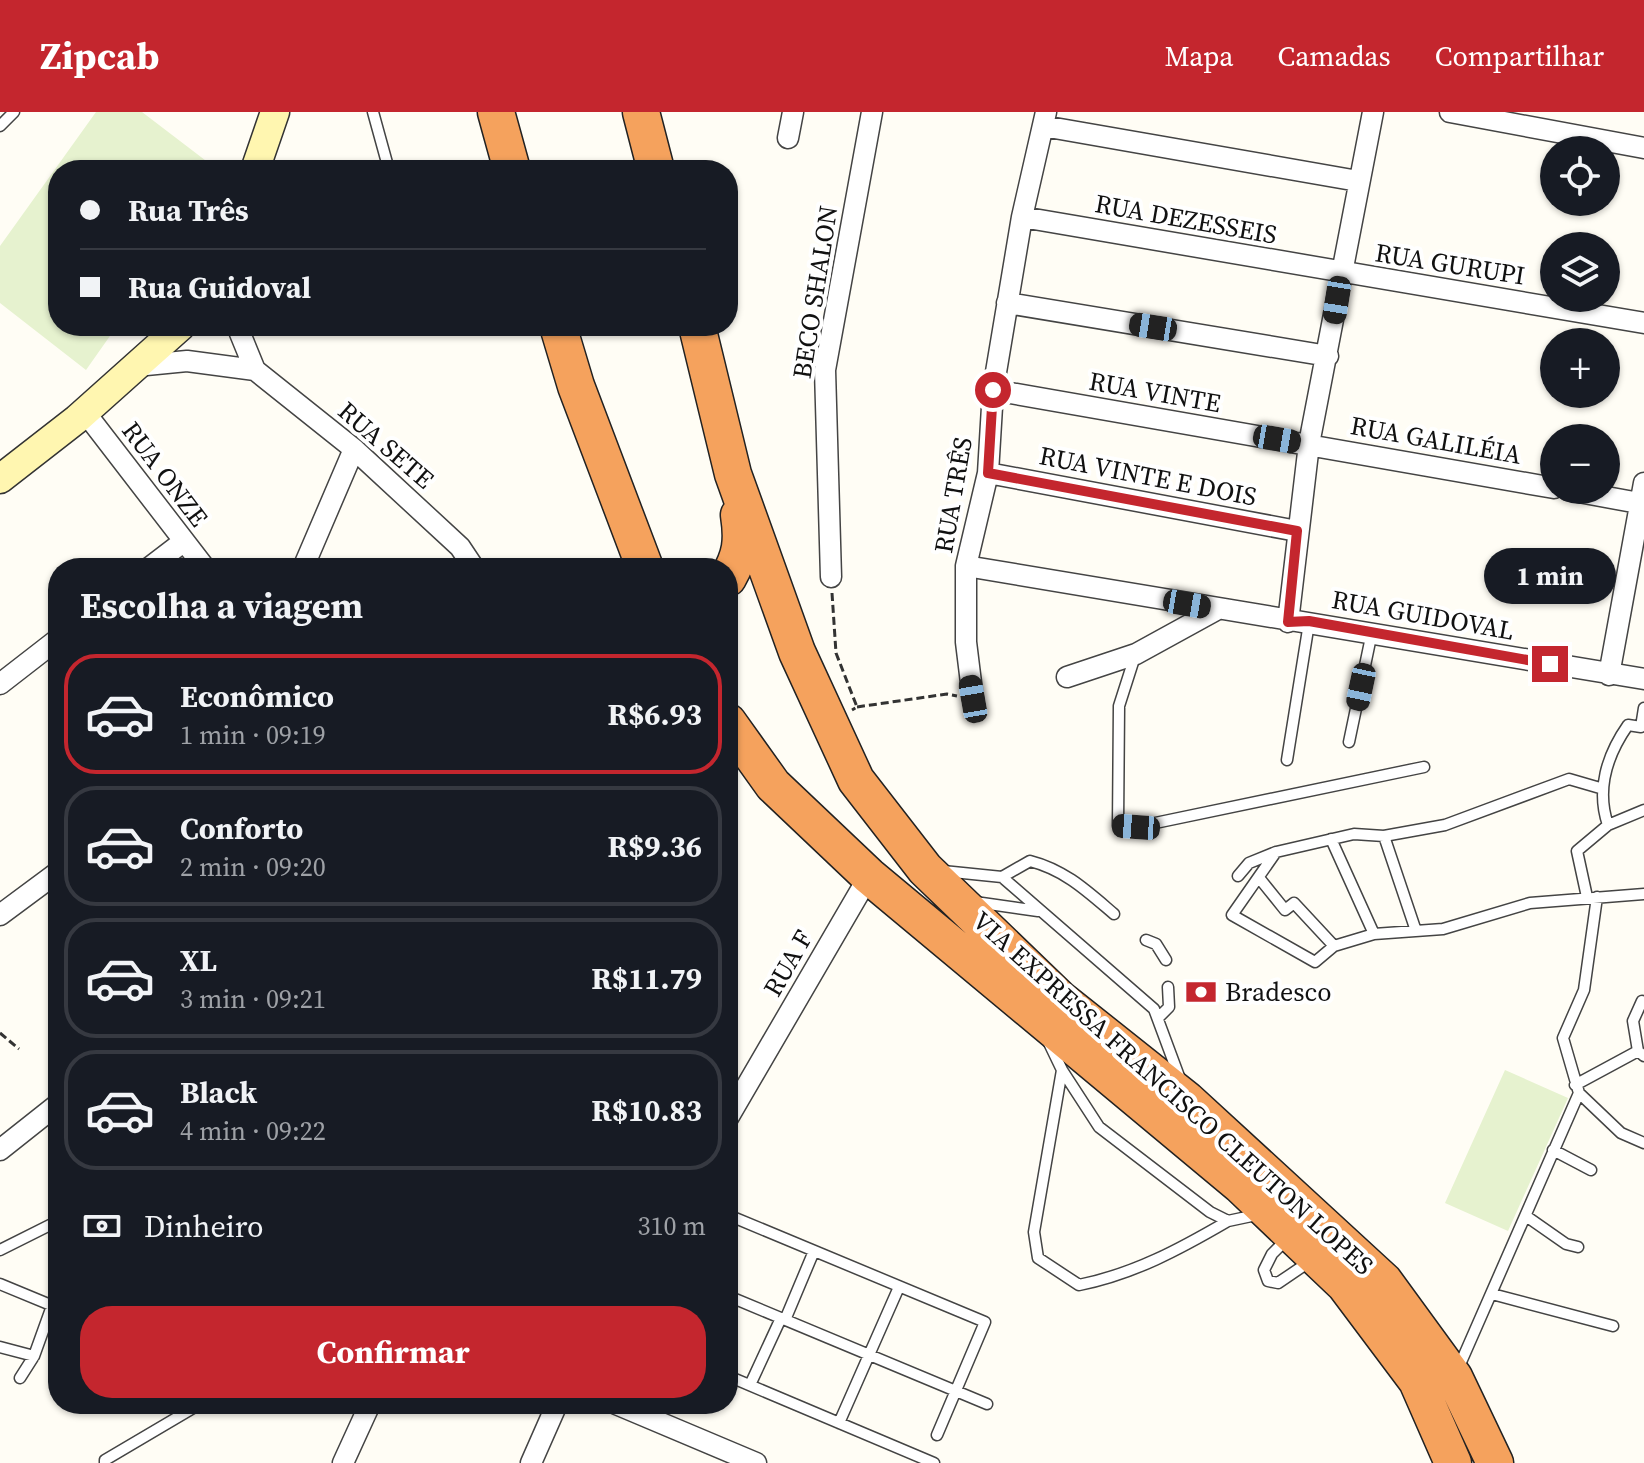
<!DOCTYPE html>
<html lang="pt">
<head>
<meta charset="utf-8">
<style>
  body { margin:0; font-family:"Source Serif 4",serif; background:#242831; color:#f1f3f6; height:100vh; display:flex; flex-direction:column; font-size:30px; white-space:nowrap }
  * { box-sizing:border-box; margin:0 }
  p { font-size:26px; color:#9ea1a6 }
  .icon { flex:none; width:44px; height:44px; fill:none; stroke:currentColor; stroke-width:2; stroke-linecap:round; stroke-linejoin:round }
  .map { position:relative; flex:1; overflow:hidden }
  .sheet { position:absolute; left:48px; top:446px; width:690px; height:856px; display:flex; flex-direction:column; background:#171b24; border-radius:32px; box-shadow:0 2px 6px #0004 }
  .sheet>* { flex:none }
  .guide { position:absolute; left:48px; top:48px; width:690px; height:176px; border-radius:32px; box-shadow:0 2px 6px #0004; display:grid; align-content:center; height:176px; padding:0 32px; background:#171b24 }
  .controls { position:absolute; left:1540px; top:24px; display:grid; gap:16px }
  .controls a { display:grid; place-items:center; width:80px; height:80px; border-radius:50%; background:#171b24; box-shadow:0 2px 6px #0004; font-size:40px }
  .end { position:absolute; width:36px; height:36px; margin:-18px; border:10px solid #c4262e; background:#fff; box-shadow:0 0 0 4px #fff }
  .from { border-radius:50% }
  .bubble { position:absolute; height:56px; border-radius:28px; background:#171b24; box-shadow:0 2px 6px #0004; font-size:26px; font-weight:700; line-height:56px; text-align:center }
  .car { position:absolute; width:24px; height:48px; margin:-24px -12px; border-radius:10px; box-shadow:0 0 6px 2px #0007; background:linear-gradient(#222 24%,#8ab4d8 0 40%,#222 0 76%,#8ab4d8 0 86%,#222 0) }
  .guide b { display:flex; align-items:center; gap:28px; height:76px; font-size:30px }
  .guide b+b { border-top:2px solid #363941 }
  .guide i { width:20px; height:20px; background:#f1f3f6 }
  ul { padding:0; list-style:none }
  li { display:flex; align-items:center; gap:24px; height:120px; margin:0 16px 12px; padding:0 16px; border:4px solid #363941; border-radius:32px }
  li div { flex:1 }
  li b { display:block; font-size:30px }
  li em { font-style:normal; font-weight:700 }
  li.selected { border-color:#c4262e }
  li>.icon { width:72px; height:72px; stroke-width:1.5 }
  h2 { padding:0 32px; font-size:36px; line-height:96px }
  .pay { display:flex; align-items:center; gap:20px; height:88px; padding:0 32px; font-size:30px }
  .pay p { margin-inline-start:auto }
  .cta { display:flex; gap:16px; margin-top:auto; padding:16px 32px }
  .cta a { flex:1; height:92px; border-radius:32px; background:#c4262e; color:#fff; font-size:32px; font-weight:700; line-height:92px; text-align:center }
  header { display:flex; align-items:center; gap:48px; box-sizing:border-box; height:112px; padding:0 40px; background:#c4262e; color:#fff }
  header strong { font-size:38px }
  nav { display:flex; gap:44px; margin-inline-start:auto; font-size:28px }
  .map>svg:first-child { display:block }
  .pitch { fill:#e6f2cf }
  .lines { fill:none; stroke-linecap:round; stroke-linejoin:round }
  .lane-casing { stroke:#444; stroke-width:13 }
  .street-casing { stroke:#444; stroke-width:23 }
  .secondary-casing { stroke:#333; stroke-width:31 }
  .highway-casing { stroke:#222; stroke-width:39 }
  .path { stroke:#333; stroke-width:3; stroke-dasharray:8 4; stroke-linecap:butt }
  .lane { stroke:#fff; stroke-width:10 }
  .street { stroke:#fff; stroke-width:20 }
  .secondary { stroke:#fff6b0; stroke-width:28 }
  .highway { stroke:#f5a25d; stroke-width:36 }
  .route { stroke:#c4262e; stroke-width:10 }
  .labels { text-anchor:middle; dominant-baseline:central; stroke-width:8; stroke-linejoin:round; paint-order:stroke }
  .street-label { font-size:26px; fill:#111; stroke:#fff }
  .poi-label { font-size:26px; fill:#111; stroke:#fff; text-anchor:start }
</style>
</head>
<body>
<header>
<strong>Zipcab</strong>
<nav><a>Mapa</a><a>Camadas</a><a>Compartilhar</a></nav>
</header>
<div class="map">
<svg width="1644" height="1351" viewBox="0 0 1644 1351">
  <rect width="100%" height="100%" fill="#fffdf5"/>
  <path class="pitch" d="M96,0H142L218,58H58V214H117L86,258L0,191V134Z
    M1505,958L1568,986L1508,1119L1445,1091Z"/>
  <g class="lines">
    <defs>
      <path id="lane" d="M373,0L389,58
        M0,14L14,0
        M1135,544L1119,594L1118,714L1136,715L1424,655
        M1349,630L1372,520
        M1287,648L1309,511
        M1608,713L1644,698
        M1384,724L1416,819
        M1331,727L1374,822
        M1276,740L1232,803L1315,850L1334,834L1374,822L1443,817L1530,791L1644,782
        M943,759L1002,765L1154,897L1180,967
        M1238,764L1249,751L1276,740L1354,722L1384,724L1445,713L1569,667L1600,676
        M1002,765L1030,749C1065,758 1087,779 1114,802
        M1260,767L1285,798L1294,791L1334,834
        M1587,785L1577,739L1608,713C1596,678 1607,643 1628,613L1641,615L1644,596
        M1597,785L1584,878L1563,926L1579,981L1621,1021L1644,1031
        M975,790L1038,799
        M1146,828L1156,832L1166,848
        M1642,889L1633,909L1638,939L1644,944
        M1158,906L1169,895L1168,875
        M1049,931L1062,958L1099,1015L1210,1100L1228,1109L1261,1102
        M1062,958L1034,1120L1038,1146L1079,1173C1134,1162 1180,1137 1228,1109
        M1575,973L1638,939
        M1553,1038L1591,1058
        M728,1103L985,1210L937,1323
        M1526,1104L1566,1132L1578,1135
        M1288,1126L1272,1142L1264,1158L1268,1169L1278,1171L1312,1148
        M0,1138L58,1109
        M0,1172L58,1196
        M1492,1182L1613,1214
        M728,1184L987,1292
        M785,1208L814,1139
        M0,1235L34,1244
        M1458,1257L1579,981
        M728,1264L934,1351
        M20,1266L34,1244L52,1194
        M750,1273L781,1206
        M839,1311L899,1175
        M105,1351V1348L200,1292"/>
      <path id="street" d="M1450,0L1644,36
        M1043,14L1358,69
        M788,26L793,0
        M1022,105L1644,211
        M1007,191L1328,244
        M237,214L255,258L354,337L460,435L474,456
        M136,254L187,249L255,258
        M993,278L1554,376
        M84,299L205,456
        M988,361L1297,419
        M1568,378L1644,392
        M966,454L1644,567
        M149,456L183,430
        M303,456L354,337
        M831,465L825,258L872,0
        M1288,510L1309,332L1373,0
        M1609,563L1644,371
        M1067,565L1136,542L1218,497
        M0,572L58,527
        M973,587L966,530V454L988,361L993,278L1022,105L1046,0
        M0,803L58,760
        M728,1006L869,764
        M0,1038L58,992
        M616,1292L756,1351
        M343,1351L370,1292
        M531,1351L557,1292"/>
      <path id="secondary" d="M255,58L275,0
        M0,367L77,307L181,214"/>
      <path id="highway" d="M496,0L512,58
        M641,0L656,58
        M558,214L576,274L645,456
        M697,214L733,362L797,540L856,668L925,757L1060,887L1187,988L1384,1169L1454,1265L1495,1351
        M728,466C741,443 743,429 739,403
        M728,610L773,673L869,764L1240,1073L1345,1173L1417,1269L1453,1351"/>
    </defs>
    <use href="#lane" class="lane-casing"/>
    <use href="#street" class="street-casing"/>
    <use href="#secondary" class="secondary-casing"/>
    <use href="#highway" class="highway-casing"/>
    <path class="path" d="M832,481L836,541L857,595L852,598
      M857,595L947,582L957,584
      M0,921L19,937"/>
    <use href="#lane" class="lane"/>
    <use href="#street" class="street"/>
    <use href="#secondary" class="secondary"/>
    <use href="#highway" class="highway"/>
  </g>
  <g class="lines">
    <path class="route" d="M993,278L988,361L1297,419L1288,510L1309,509L1550,552"/>
  </g>
  <defs>
    <symbol id="bank-bare" viewBox="-9 -9 18 18"><path d="M-6-4H6V4H-6ZM0-2.3a2.3 2.3 0 1 0 0 4.6a2.3 2.3 0 1 0 0-4.6Z" fill="#c4262e" stroke="#fff" stroke-width="2.5" paint-order="stroke"/></symbol>
  </defs>
  <g fill-rule="evenodd">
    <use href="#bank-bare" x="1179" y="858" width="44" height="44"/>
  </g>
  <g class="labels">
    <g class="street-label">
      <text transform="translate(1186 107) rotate(10)">RUA DEZESSEIS</text>
      <text transform="translate(1450 152) rotate(9)">RUA GURUPI</text>
      <text transform="translate(815 180) rotate(-81)">BECO SHALON</text>
      <text transform="translate(1155 280) rotate(10)">RUA VINTE</text>
      <text transform="translate(1436 328) rotate(10)">RUA GALILÉIA</text>
      <text transform="translate(386 333) rotate(41)">RUA SETE</text>
      <text transform="translate(165 362) rotate(53)">RUA ONZE</text>
      <text transform="translate(1148 364) rotate(11)">RUA VINTE E DOIS</text>
      <text transform="translate(953 383) rotate(-80)">RUA TRÊS</text>
      <text transform="translate(1423 503) rotate(10)">RUA GUIDOVAL</text>
      <text transform="translate(788 851) rotate(-60)">RUA F</text>
      <text transform="translate(1173 981) rotate(42)">VIA EXPRESSA FRANCISCO CLEUTON LOPES</text>
    </g>
    <g class="poi-label">
      <text x="1225" y="880">Bradesco</text>
    </g>
  </g>
</svg>
<div class="controls">
<a><svg class="icon" aria-label="locate" viewBox="0 0 24 24"><circle cx="12" cy="12" r="6"/><path d="M12 2v4M12 18v4M2 12h4M18 12h4"/></svg></a>
<a><svg class="icon" aria-label="layers" viewBox="0 0 24 24"><path d="M12 4l9 5-9 5-9-5zM3 14l9 5 9-5"/></svg></a>
<a>+</a>
<a>−</a>
</div>
<i class="end from" style="left:993px;top:278px"></i>
<i class="end" style="left:1550px;top:552px"></i>
<div class="bubble" style="left:1484px;top:436px;width:132px">1 min</div>
<i class="car" style="left:1337px;top:188px;rotate:189deg"></i>
<i class="car" style="left:1153px;top:215px;rotate:279deg"></i>
<i class="car" style="left:1277px;top:327px;rotate:100deg"></i>
<i class="car" style="left:1187px;top:492px;rotate:100deg"></i>
<i class="car" style="left:1361px;top:575px;rotate:192deg"></i>
<i class="car" style="left:973px;top:587px;rotate:350deg"></i>
<i class="car" style="left:1136px;top:715px;rotate:274deg"></i>
<div class="guide">
<b><i class="from"></i>Rua Três</b>
<b><i></i>Rua Guidoval</b>
</div>
<section class="sheet">
<h2>Escolha a viagem</h2>
<ul>
<li class="selected"><svg class="icon" aria-label="car" viewBox="0 0 24 24"><path d="M5 17H2v-5l4-1 3-4h7l3 4 3 1v5h-3M9 17h6M6 11h13"/><circle cx="7" cy="17" r="2"/><circle cx="17" cy="17" r="2"/></svg><div><b>Econômico</b><p>1 min · 09:19</p></div><em>R$6.93</em></li>
<li><svg class="icon" aria-label="car" viewBox="0 0 24 24"><path d="M5 17H2v-5l4-1 3-4h7l3 4 3 1v5h-3M9 17h6M6 11h13"/><circle cx="7" cy="17" r="2"/><circle cx="17" cy="17" r="2"/></svg><div><b>Conforto</b><p>2 min · 09:20</p></div><em>R$9.36</em></li>
<li><svg class="icon" aria-label="car" viewBox="0 0 24 24"><path d="M5 17H2v-5l4-1 3-4h7l3 4 3 1v5h-3M9 17h6M6 11h13"/><circle cx="7" cy="17" r="2"/><circle cx="17" cy="17" r="2"/></svg><div><b>XL</b><p>3 min · 09:21</p></div><em>R$11.79</em></li>
<li><svg class="icon" aria-label="car" viewBox="0 0 24 24"><path d="M5 17H2v-5l4-1 3-4h7l3 4 3 1v5h-3M9 17h6M6 11h13"/><circle cx="7" cy="17" r="2"/><circle cx="17" cy="17" r="2"/></svg><div><b>Black</b><p>4 min · 09:22</p></div><em>R$10.83</em></li>
</ul>
<div class="pay"><svg class="icon" aria-label="cash" viewBox="0 0 24 24"><path d="M3 7h18v10H3z"/><circle cx="12" cy="12" r="2"/></svg>Dinheiro<p>310 m</p></div>
<div class="cta"><a>Confirmar</a></div>
</section>
</div>
</body>
</html>
